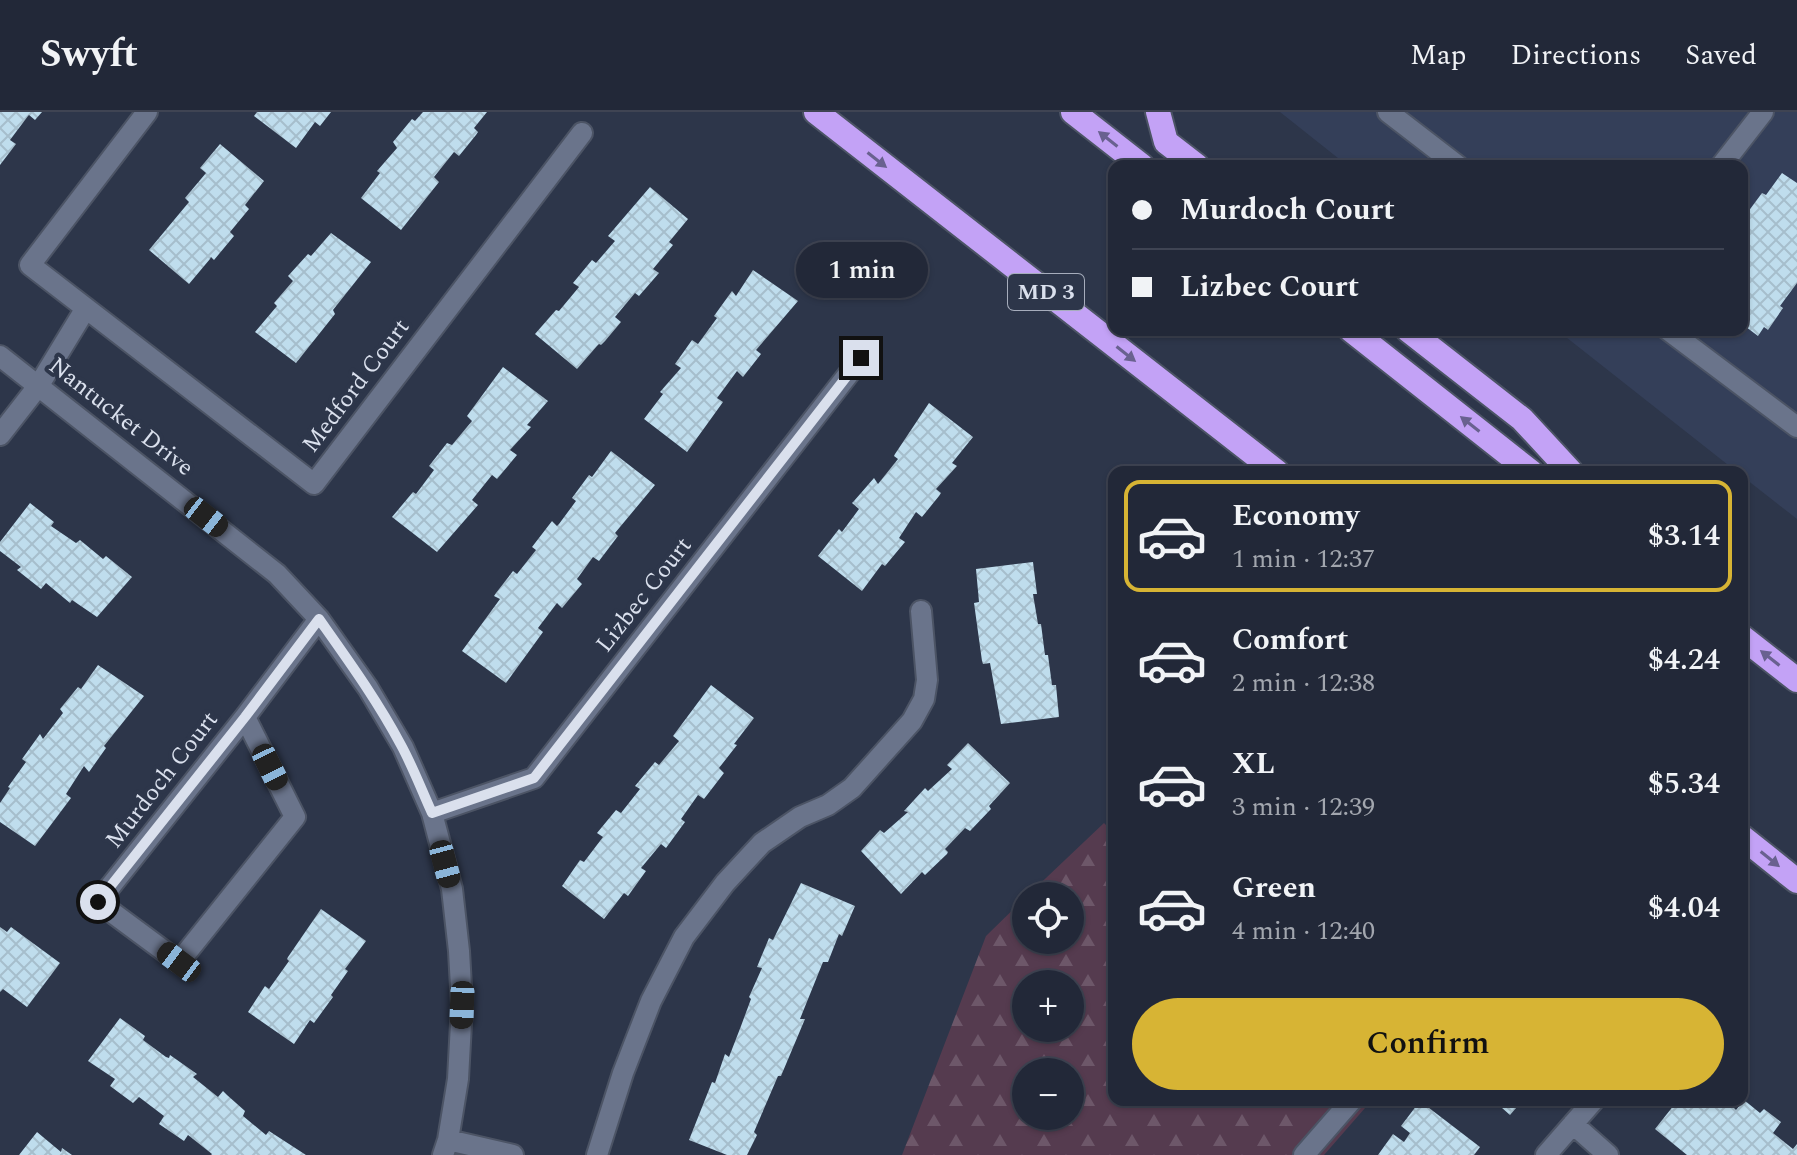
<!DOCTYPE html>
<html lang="en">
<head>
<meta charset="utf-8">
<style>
  body { margin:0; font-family:Spectral,serif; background:#2a3040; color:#f1f3f6; height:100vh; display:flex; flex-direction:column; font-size:30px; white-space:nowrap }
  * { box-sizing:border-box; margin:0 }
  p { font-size:26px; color:#a2a6ae }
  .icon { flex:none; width:44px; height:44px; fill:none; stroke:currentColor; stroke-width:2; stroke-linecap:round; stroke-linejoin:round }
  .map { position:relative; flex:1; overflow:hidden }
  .panel { position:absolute; left:1108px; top:354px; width:640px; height:640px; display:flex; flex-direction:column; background:#222838; border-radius:16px; box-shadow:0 2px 6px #0004,0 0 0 2px #3f4453 }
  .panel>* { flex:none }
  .hud { position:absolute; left:1108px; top:48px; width:640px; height:176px; border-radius:16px; box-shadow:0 2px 6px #0004,0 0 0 2px #3f4453; display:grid; align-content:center; height:176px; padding:0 24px; background:#222838 }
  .tools { position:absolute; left:1012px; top:770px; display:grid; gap:16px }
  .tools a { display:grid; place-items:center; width:72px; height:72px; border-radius:50%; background:#222838; box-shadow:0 2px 6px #0004,0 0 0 2px #3f4453; font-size:40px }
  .end { position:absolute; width:36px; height:36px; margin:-18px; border:10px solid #dae0ed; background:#111; box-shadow:0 0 0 4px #111 }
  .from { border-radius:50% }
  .bubble { position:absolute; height:56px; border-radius:28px; background:#222838; box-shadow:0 2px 6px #0004,0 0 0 2px #3f4453; font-size:26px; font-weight:600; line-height:56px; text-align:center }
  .car { position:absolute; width:24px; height:48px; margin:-24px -12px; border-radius:10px; box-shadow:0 0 6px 2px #0007; background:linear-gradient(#222 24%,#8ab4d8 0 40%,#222 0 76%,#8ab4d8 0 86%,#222 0) }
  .hud b { display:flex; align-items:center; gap:28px; height:76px; font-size:30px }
  .hud b+b { border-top:2px solid #3f4453 }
  .hud i { width:20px; height:20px; background:#f1f3f6 }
  ul { padding:14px 0 0; list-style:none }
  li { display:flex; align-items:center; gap:24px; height:112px; margin:0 16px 12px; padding:0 8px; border:4px solid transparent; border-radius:16px }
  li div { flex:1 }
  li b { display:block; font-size:30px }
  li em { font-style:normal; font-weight:600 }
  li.active { border-color:#d7b434 }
  li>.icon { width:72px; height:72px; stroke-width:1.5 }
  .action { display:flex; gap:16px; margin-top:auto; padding:16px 24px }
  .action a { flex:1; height:92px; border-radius:48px; background:#d7b434; color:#111; font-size:32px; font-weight:600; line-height:92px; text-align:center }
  header { display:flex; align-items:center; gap:48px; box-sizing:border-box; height:112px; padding:0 40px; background:#222838; border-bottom:2px solid #3f4453 }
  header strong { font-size:38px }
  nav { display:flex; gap:44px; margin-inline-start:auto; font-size:28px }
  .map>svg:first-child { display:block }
  .built { fill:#343f59 }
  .forest { fill:url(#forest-firs); fill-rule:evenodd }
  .building { fill:url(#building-cross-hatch) }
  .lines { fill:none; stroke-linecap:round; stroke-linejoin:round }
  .minor-casing { stroke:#4c5465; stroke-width:24 }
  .highway-casing { stroke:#4c5465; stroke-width:28 }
  .minor { stroke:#6a748b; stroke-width:20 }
  .highway { stroke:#c3a2f6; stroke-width:24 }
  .oneway { fill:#69618f }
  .route { stroke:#dae0ed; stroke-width:10 }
  .labels { text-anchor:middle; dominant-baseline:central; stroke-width:8; stroke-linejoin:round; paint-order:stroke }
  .shield { fill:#2d364a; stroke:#a6adbc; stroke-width:2 }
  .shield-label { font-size:22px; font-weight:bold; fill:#dae0ed }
  .street-label { font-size:24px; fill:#dae0ed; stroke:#2d364a }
</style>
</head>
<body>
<header>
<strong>Swyft</strong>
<nav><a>Map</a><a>Directions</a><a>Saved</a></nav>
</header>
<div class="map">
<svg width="1797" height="1043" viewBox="0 0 1797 1043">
  <defs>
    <pattern id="forest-firs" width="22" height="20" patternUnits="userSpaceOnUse" patternTransform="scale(2)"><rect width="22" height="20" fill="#553b4f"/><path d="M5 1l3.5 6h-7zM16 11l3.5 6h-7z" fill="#6d5769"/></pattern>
    <pattern id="building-cross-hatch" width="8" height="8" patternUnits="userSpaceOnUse" patternTransform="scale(2)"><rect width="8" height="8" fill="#bfdded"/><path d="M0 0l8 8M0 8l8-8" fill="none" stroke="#a6becc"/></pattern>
  </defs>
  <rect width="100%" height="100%" fill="#2d364a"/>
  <path class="built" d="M1280,0H1797V407L1742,364V360H1737L1557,218H1742V54H1348Z"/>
  <path class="forest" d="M1104,711L1114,721V988H1372L1324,1043H902L986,824L1026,785V828H1070V784H1027ZM1026,872H1070V916H1026ZM1026,960H1070V1004H1026Z"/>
  <path class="building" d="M0,0H42L35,8L29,3L28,4L10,28L16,32L0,53Z
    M257,0H331L320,14L315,10L296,36L254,4Z
    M423,0H487L474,16L478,20L476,23L459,44L454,40L434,65L439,70L401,118L361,86L380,61L377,59L397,36L393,30L412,7L415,9Z
    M220,32L264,69L245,93L249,97L230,120L234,124L214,148L211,145L210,147L189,172L149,138L189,90L185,86L206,61L200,56Z
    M1782,61L1797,71V171L1780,194L1783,196L1768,218L1764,215L1758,224L1742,212V108L1762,81L1766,83Z
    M650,75L688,107L669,130L673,133L653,157L659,161L639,184L635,181L615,205L621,210L605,229L601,233L599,232L597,234L577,257L535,222L556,198L559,199L579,175L573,171L592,148L596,151L615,129L608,124Z
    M331,121L371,150L333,198L335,202L296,251L255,220L277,194L274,191L293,169L288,164L308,142L311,144Z
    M753,158L798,189L756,238L761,242L743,265L737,259L723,278L717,286L723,290L687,340L644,307L663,282L660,280L681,256L675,252L692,228L698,232L717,206L714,204L732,179L736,184Z
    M503,255L548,289L527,313L531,315L510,338L517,343L497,367L492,363L472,388L478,393L437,440L392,405L413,380L416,382L434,358L429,354L447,331L452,333L472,309L467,304Z
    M929,291L973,325L952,351L957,354L936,377L941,381L939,384L922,405L916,400L899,426L905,430L885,454L882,452L862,479L818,444L839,417L842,420L859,397L852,391L854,389L874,366L878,372L898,347L894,344L895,342Z
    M611,339L655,373L615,421L618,424L599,449L593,445L577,467L582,472L562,496L557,491L538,516L543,520L506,571L462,539L500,487L494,484L496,481L513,459L517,462L536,438L532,435L552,409L557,414L559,412L576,389L572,386L589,363L592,365Z
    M30,391L54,410L51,414L76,431L80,428L103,447L106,444L132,465L97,505L72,488L70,491L46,471L41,477L17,458L21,455L0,439V430Z
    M1033,450L1037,482H1033L1038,512H1041L1045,543H1048L1052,573H1056L1059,605L1001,612L990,551L983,552L982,549L974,491L979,490L976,457Z
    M98,553L144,584L104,634L106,636L89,660L84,654L66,682L71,686L35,734L0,710V691L10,676L8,675L26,650L22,647L40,622L43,627L63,601L60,597L78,575L81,577Z
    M711,573L754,606L734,632L737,633L719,656L724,661L704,687L698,683L681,707L685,710L666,736L661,732L641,756L646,759L628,784L624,781L604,807L562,774L580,748L584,750L603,725L597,721L616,698L621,701L640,677L635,674L655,650L659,653L679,629L673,624Z
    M968,631L1010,671L989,694L991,697L970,719L965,716L945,737L948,740L947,742L925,763L922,760L901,782L861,739L880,718L884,721L908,700L904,699L925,676L928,679L952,657L947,653Z
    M801,771L855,794L842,824L839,822L828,850H823L800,907H805L781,964H778L754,1020L757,1023L747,1043H727L689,1028L712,970L715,971L725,942L729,945L741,914L751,887L749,885L762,856L757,855L769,826L773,828Z
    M321,797L366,829L345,857L348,859L331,883L333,885L314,911L310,908L294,932L248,900L265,874L269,877L289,849L287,847L288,845Z
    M0,815L7,820L11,815L60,851L27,895L3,877L0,880Z
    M120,906L145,924L143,928L166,945L169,946L170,943L197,962L193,965L218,985L223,979L227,983L245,999L243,1004L266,1023L269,1019L306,1043H211L212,1042L188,1023L184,1029L159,1012L164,1004L139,985L133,991L110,974L115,967L88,949Z
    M1493,988H1523L1510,1003Z
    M1678,988H1728L1727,989L1736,998L1744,988L1760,1001L1764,997L1781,1010L1773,1021L1793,1037L1797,1032V1043H1687L1655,1017Z
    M1420,989L1480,1035L1474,1043H1378L1393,1022L1404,1030L1410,1021L1401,1014Z
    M37,1020L61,1040L62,1036L72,1043H19Z"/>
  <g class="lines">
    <defs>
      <path id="minor" d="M147,0L30,153L314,372L582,21
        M1388,0L1458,54
        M1721,54L1763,0
        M1668,218L1797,315
        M0,244L277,462L319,507L368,576L403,635L432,701L452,777L459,839L462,893L458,967L448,1028L443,1043
        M0,323L39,273L86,196
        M245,605L98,790L179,850L295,705L245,605L319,507
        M432,701L534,666L861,246
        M1573,1012L1608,1043
        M448,1028L513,1043
        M597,1043L623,961L651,889L684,825L725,771L762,731L800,705L828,693L852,676L912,609L924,587L927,568L921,499
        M1304,1043L1352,988
        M1546,1043L1594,988"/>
      <path id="highway" d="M816,0L1277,360
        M1073,0L1142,54
        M1158,0L1166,30L1197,54
        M1351,218L1531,360
        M1408,218L1522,307L1571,360
        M1742,525L1797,568
        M1742,725L1797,769"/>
    </defs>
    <use href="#minor" class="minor-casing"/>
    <use href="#highway" class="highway-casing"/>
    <use href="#minor" class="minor"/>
    <use href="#highway" class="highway"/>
  </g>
  <defs><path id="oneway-solid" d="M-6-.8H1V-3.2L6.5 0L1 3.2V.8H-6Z" transform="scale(2)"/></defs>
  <g class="oneway">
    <use href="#oneway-solid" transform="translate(1108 27) rotate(-142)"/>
    <use href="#oneway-solid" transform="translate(877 48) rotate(38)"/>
    <use href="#oneway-solid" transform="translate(1126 242) rotate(38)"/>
    <use href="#oneway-solid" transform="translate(1470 312) rotate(-142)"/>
    <use href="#oneway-solid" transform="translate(1770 546) rotate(-142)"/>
    <use href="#oneway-solid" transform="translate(1770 747) rotate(39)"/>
  </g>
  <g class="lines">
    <path class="route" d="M98,790L245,605L319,507C348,548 377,588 401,633C413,655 422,679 432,701L534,666L861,246"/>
  </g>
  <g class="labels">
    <rect class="shield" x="1008" y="162" width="76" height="36" rx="6"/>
    <g class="shield-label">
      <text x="1046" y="180">MD 3</text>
    </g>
    <g class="street-label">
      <text transform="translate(356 274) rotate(-53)">Medford Court</text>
      <text transform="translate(121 305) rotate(38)">Nantucket Drive</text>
      <text transform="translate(644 483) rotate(-52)">Lizbec Court</text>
      <text transform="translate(162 668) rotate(-52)">Murdoch Court</text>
    </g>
  </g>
</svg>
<div class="tools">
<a><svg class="icon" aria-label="locate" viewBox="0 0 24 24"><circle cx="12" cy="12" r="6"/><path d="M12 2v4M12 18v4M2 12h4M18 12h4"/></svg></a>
<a>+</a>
<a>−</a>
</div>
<i class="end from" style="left:98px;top:790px"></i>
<i class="end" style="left:861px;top:246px"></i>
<div class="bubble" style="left:796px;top:130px;width:132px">1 min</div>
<i class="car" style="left:206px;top:405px;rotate:128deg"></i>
<i class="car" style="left:270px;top:655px;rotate:154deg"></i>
<i class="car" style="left:445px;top:752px;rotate:165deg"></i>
<i class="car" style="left:179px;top:850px;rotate:307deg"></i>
<i class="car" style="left:462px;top:893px;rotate:182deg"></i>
<div class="hud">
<b><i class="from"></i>Murdoch Court</b>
<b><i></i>Lizbec Court</b>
</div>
<section class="panel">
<ul>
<li class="active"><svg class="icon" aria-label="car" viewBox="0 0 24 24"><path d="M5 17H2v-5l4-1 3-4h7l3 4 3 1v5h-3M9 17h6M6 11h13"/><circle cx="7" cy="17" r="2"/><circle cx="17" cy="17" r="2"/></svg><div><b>Economy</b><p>1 min · 12:37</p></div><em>$3.14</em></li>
<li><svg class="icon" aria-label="car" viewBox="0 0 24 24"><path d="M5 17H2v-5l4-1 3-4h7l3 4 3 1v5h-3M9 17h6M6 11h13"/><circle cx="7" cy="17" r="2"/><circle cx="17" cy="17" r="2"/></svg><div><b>Comfort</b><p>2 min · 12:38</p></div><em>$4.24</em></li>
<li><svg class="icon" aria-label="car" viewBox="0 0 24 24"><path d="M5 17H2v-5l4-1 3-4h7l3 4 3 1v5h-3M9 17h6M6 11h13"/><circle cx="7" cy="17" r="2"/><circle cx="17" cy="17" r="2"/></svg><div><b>XL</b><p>3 min · 12:39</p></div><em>$5.34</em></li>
<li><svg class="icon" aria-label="car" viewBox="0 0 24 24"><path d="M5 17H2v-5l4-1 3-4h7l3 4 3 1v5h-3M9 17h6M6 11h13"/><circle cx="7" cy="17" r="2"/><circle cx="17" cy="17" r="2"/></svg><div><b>Green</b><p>4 min · 12:40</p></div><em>$4.04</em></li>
</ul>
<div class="action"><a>Confirm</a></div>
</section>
</div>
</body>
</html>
